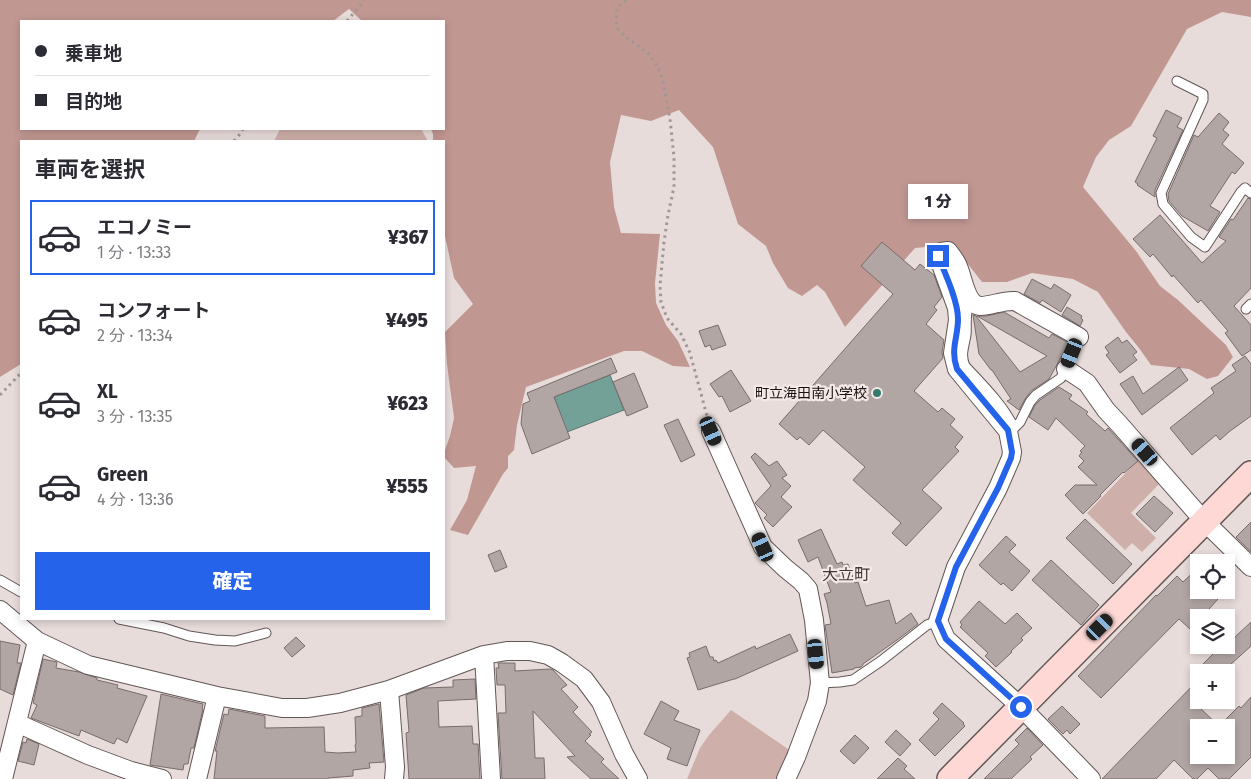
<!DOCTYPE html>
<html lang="ja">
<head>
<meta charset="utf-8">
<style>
  body { margin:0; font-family:"Fira Sans","Noto Sans JP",sans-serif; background:#f7f7f7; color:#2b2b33; height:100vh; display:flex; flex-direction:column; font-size:19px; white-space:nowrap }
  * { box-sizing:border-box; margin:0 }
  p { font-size:16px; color:#7c7c81 }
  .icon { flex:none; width:28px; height:28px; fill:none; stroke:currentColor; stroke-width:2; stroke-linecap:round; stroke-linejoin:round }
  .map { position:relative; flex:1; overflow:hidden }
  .details { position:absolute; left:20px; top:140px; width:425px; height:480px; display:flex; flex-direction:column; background:#fff; border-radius:0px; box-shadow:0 2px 8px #0003 }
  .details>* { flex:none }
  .banner { position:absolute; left:20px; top:20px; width:425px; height:110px; border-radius:0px; box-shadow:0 2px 8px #0003; display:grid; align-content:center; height:110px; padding:0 15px; background:#fff }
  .fabs { position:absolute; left:1190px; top:554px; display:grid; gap:10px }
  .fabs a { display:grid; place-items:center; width:45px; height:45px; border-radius:0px; background:#fff; box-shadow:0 2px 8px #0003; font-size:25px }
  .end { position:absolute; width:22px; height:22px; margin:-11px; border:6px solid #2563eb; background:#fff; box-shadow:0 0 0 2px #fff }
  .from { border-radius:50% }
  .bubble { position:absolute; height:35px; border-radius:0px; background:#fff; box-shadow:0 2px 8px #0003; font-size:16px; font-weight:800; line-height:35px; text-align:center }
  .car { position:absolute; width:15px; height:30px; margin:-15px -8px; border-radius:6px; box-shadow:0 0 4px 1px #0007; background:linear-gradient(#222 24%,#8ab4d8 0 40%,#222 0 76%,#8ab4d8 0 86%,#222 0) }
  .banner b { display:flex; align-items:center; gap:18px; height:48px; font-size:19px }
  .banner b+b { border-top:1px solid #e1e1e2 }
  .banner i { width:12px; height:12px; background:#2b2b33 }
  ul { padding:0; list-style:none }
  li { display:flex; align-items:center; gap:15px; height:75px; margin:0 10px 8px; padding:0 5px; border:2px solid transparent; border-radius:0px }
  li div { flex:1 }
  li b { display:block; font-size:19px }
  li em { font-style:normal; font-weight:800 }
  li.on { border-color:#2563eb }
  li>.icon { width:45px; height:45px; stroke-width:1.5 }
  h2 { padding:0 15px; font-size:22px; line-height:60px }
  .button { display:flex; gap:10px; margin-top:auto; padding:10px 15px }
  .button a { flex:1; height:58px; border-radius:0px; background:#2563eb; color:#fff; font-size:20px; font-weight:800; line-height:58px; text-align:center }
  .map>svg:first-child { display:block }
  .green { fill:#cfafaa }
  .forest { fill:#c19792 }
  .water { fill:#73a198; stroke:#577670 }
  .building { fill:#b1a6a4; stroke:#786d6b; fill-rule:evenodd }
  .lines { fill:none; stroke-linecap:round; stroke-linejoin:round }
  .lane-casing { stroke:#615755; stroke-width:11 }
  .street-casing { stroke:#615755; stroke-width:20 }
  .secondary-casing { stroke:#615755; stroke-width:28 }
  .path { stroke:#a09795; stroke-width:3; stroke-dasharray:2.5 4; stroke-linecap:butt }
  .lane { stroke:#fff; stroke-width:9 }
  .street { stroke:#fff; stroke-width:18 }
  .secondary { stroke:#fed8d5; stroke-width:25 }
  .route { stroke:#2563eb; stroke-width:6 }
  .poi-dot { fill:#367b71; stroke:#f5e9e7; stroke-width:2 }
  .labels { text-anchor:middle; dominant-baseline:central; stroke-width:4.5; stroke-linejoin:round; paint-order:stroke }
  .poi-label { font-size:14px; fill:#171312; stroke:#f5e9e7; text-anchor:end }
  .quarter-label { font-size:16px; fill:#403735; stroke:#f5e9e7 }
</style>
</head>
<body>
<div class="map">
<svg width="1251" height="779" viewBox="0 0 1251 779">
  <rect width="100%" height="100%" fill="#e8dcda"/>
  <path class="green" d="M280,129H421L428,141H274Z
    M1140,458L1163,480L1131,513L1156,538L1142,552L1132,543L1125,550L1087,513Z
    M731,710L791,751L782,779H687L700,748L709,735Z"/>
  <path class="forest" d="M0,0H1251V17L1222,12L1187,29L1131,126L1109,140L1096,157L1083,187L1136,251L1160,286L1178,300L1226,345L1233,357L1218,376L1207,379L1189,369L1151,365L1139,348L1126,332L1098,292L1073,279L1032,273L1007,282H982L956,249L936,246L915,248L845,327L825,292L817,285L802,296L788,288L773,263L766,246L738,224L713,147L679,110L651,121L621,115L610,162L614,207L621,233L660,234L655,283L656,303L666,325L678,341L690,367L673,366L642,351H624L526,387L517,425L514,450L508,456V468L503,474L468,535L450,530L467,500L476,466L454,468L444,457V453L450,436L454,418L447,364L445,332L473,304L454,278L445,236L444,141H433V134L431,129H444V21H362L349,9L333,21H21V129H200L194,141H21V364L0,377Z"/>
  <path class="water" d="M610,375L624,410L567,432L554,397Z"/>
  <path class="building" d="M1166,110L1182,118L1177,127L1183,130L1155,190V197L1137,185L1138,184L1135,182L1157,138L1153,136Z
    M1219,113L1229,122L1223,130L1229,135L1222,144L1244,163L1235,174L1232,172L1210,206L1220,212L1208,231L1182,216L1169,201L1168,194L1194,135L1198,137Z
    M1248,198L1251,199V288L1234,306L1251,325V350L1242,356L1225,333L1228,331L1201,300L1198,303L1173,275L1172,277L1153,254L1150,257L1133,239L1160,215L1202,263L1226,241L1219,237L1231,219L1233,220Z
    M882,242L915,270L920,264L934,275L942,297L934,307L937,310L926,324L944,340L942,352L943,358L914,391L938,412L942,408L955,419L950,425L963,437L955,447L959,451L922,490L942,508L906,546L892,533L901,523L853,480L865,467L823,430L809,445L800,437L797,440L779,424L893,294L861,266Z
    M1032,279L1051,289L1054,284L1071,295L1061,312L1042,300L1040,303L1024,294Z
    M1067,307L1082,316L1081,318L1083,320L1080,326L1062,315Z
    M1004,312L1049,338L1052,334L1069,343L1049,379L1031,391L1025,399L1019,410L1007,401L1011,399L992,370H991L979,354L973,315L976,316L1020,372L1047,356L977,316H986Z
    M718,325L726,345L712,350L710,345L705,347L699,331Z
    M1118,337L1122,343L1127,340L1137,352L1133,355L1137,360L1120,373L1106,355L1109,353L1105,347Z
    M1245,356L1251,364V416L1230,431L1220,440L1216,435L1192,455L1170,428L1214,393L1211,388L1236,371L1232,365Z
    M611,358L617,372L554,397L570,438L532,454L521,424L523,404L530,401L527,393Z
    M1179,367L1188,380L1142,415L1120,384L1133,376L1143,394Z
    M731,370L751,401L730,412L722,396L719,397L710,384Z
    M634,373L648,407L627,416L613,382Z
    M1059,387L1072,395L1069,399L1088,412L1086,414L1105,431L1108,428L1138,461L1124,473L1123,472L1100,495L1101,496L1083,514L1065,495L1075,485H1097L1078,467L1084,461L1079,456L1082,452L1080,451L1085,446L1056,418L1048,430L1029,417L1035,405L1040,400Z
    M678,419L695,455L681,462L664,425Z
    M755,453L769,466L777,461L787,475L782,478L791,486L781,497L792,507L773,527L764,518L767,515L755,503L771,486L751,457Z
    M1154,496L1173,513L1155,532L1136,514Z
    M1085,519L1132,564L1113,584L1066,538Z
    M1251,522V552L1236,537Z
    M821,529L837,564L842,562L843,565L848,564L855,583L858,582L866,606L889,600L896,624L911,613L918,624L897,640L863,664V665L861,667L854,668V669L832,673L825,625L831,624L827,603L824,594L831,592L818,557L808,562L798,540Z
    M1006,536L1016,545L1009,552L1030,571L1012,591L1003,583L1001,585L979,565Z
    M500,550L507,567L495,572L488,555Z
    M1051,560L1099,605L1081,625L1032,580Z
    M1199,567V590H1226L1201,618H1199V620L1190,629L1179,619L1101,698L1078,676L1156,595L1157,596L1177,576L1183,582Z
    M979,601L1005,624L1017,613L1032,628L1021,638L1023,640L1011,651L1012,652L996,667L985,656L988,653L960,627L962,625L960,622Z
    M1251,622V646L1230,665L1231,666L1225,672H1195L1216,651L1218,653Z
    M790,634L798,651L735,679H734L698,690L687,658L690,657L689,653L706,646L710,657H713L714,661L716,660L718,663L755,646L756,649Z
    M296,637L305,646L292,657L284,648Z
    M0,641L20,645L17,663H21L13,695L0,689Z
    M43,659L57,662L56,668L79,672L97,678V680L118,685L117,688L147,696L127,743L117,738L114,744L81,730L79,736L31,718L37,705L33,703Z
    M498,663H515V671L550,669L553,670L567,685L561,689L578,707L573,712L592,732L589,734L591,735L585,741L604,759L601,762L619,779H591L567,757L575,756L533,711L535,758H544L545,779H502L498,713H506L505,685H497L496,668H499Z
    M475,679L476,699L438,701L439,727L472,726L473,744H478L480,779H409L406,733L409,732L406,695L424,688L453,687V680Z
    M1199,679V707L1219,726L1239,706L1241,708L1251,697V757L1229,779H1219L1208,768L1197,779H1193L1174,760L1156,779H1102ZM1199,728H1226V755H1199Z
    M161,694L203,704L202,708L203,709L194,748H191L188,764H184L183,770L150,765Z
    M661,701L679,711L674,720L700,730L687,766L667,759L671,748L644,734Z
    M942,703L964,723L963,724L965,726L935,756L919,740L939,719L933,713Z
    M379,704L384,762L369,763L370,768L353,770V776L328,778V779H214L217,751H215L224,714L228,715L229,709L265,716V728L324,727L325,752L338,753L356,752L355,745L356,744L355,717L362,716V708Z
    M1062,706L1080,724L1070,734L1067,730L1063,734L1048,719Z
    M1027,728L1043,745L1030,757L1032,759L1011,779H984L1019,744L1015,740Z
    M896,730L911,744L900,756L885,742Z
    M855,735L869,748L854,764L840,751Z
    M27,739L39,744L34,765L18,761L23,742L26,743Z
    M898,758L907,766L904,769L915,779H877Z"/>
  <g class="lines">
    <defs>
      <path id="lane" d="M1177,81L1203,94V100L1161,193L1163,204L1191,237L1205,247L1241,192L1245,188L1251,193
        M973,304L968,307C965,317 967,326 966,335C964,347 960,355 965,366C982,384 1004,406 1014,428
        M1246,309L1251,304
        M1014,428L1020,422L1030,402L1036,395L1061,378L1079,337
        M0,580L21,592
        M119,619L164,628L189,636L215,640L235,641L266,633
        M820,683L840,682L853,680L881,661L927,625L938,621"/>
      <path id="street" d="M1079,337L1015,301C1003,300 991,306 981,306C965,306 963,275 957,264C955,260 951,255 948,251L941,252L938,256L957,308L958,320L953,353L957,369L1008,431L1012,452L1011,458L998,488L956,567L938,621L946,639L1021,707L1091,779
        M1066,369L1087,383L1106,410L1120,425L1204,521L1251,567
        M711,431L763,547L785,568L801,581L808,589L814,620L820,683L817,701L796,757L786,779
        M0,610L37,641L88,665L217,696L282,708H307L340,703L389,690L484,655L507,651H530L548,655L562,663L584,679L601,702L624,754L638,779
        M484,655L491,779
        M389,690L395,767L394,779
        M17,723L88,755L131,771L162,779
        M3,779L37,641
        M197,779L217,696"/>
      <path id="secondary" d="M950,779L1251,474"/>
    </defs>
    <use href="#lane" class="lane-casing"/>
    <use href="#street" class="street-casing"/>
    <use href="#secondary" class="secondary-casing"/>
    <path class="path" d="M626,0L617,8L616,21L618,29L627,38L648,53L658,67L663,81L670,119L674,157V187L668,215L664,242L660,286L661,302L667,318L681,334L690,353L707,416
      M347,21L362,3L363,0
      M234,141L240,134L243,129
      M0,395L21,373"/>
    <use href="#lane" class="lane"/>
    <use href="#street" class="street"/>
    <use href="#secondary" class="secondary"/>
  </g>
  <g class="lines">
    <path class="route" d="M938,256C945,273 958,301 958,319C958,338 950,349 957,369L1008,430L1012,452L1011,458L998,488L956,567L938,621L946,639L1021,707"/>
  </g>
  <circle class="poi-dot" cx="877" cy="393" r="5"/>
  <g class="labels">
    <g class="poi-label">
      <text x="867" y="393">町立海田南小学校</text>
    </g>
    <g class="quarter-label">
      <text x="846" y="574">大立町</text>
    </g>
  </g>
</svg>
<div class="fabs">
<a><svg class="icon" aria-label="locate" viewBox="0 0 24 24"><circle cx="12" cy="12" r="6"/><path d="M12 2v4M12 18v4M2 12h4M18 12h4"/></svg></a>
<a><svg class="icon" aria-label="layers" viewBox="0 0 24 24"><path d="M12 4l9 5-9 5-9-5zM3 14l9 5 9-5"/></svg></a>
<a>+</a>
<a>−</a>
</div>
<i class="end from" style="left:1021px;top:707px"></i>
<i class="end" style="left:938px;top:256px"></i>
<div class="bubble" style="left:908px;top:184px;width:60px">1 分</div>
<i class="car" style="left:1072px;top:353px;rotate:202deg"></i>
<i class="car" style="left:711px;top:431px;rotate:156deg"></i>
<i class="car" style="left:1145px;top:452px;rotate:319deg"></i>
<i class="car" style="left:763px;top:547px;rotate:336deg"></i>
<i class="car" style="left:1100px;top:627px;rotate:45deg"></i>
<i class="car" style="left:816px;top:654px;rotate:174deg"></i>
<div class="banner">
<b><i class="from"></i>乗車地</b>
<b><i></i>目的地</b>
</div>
<section class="details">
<h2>車両を選択</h2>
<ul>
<li class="on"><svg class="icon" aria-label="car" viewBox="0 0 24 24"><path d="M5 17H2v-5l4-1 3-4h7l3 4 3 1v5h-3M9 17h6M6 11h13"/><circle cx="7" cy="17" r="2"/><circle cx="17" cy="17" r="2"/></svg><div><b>エコノミー</b><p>1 分 · 13:33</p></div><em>¥367</em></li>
<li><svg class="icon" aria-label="car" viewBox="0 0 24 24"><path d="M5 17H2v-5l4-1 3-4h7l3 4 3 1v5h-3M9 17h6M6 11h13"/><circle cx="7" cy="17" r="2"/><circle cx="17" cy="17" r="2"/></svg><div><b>コンフォート</b><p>2 分 · 13:34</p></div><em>¥495</em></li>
<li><svg class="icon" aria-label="car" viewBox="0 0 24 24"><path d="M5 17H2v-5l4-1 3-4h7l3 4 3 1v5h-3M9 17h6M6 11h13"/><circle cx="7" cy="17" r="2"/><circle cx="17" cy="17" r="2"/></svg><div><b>XL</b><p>3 分 · 13:35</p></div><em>¥623</em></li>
<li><svg class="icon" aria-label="car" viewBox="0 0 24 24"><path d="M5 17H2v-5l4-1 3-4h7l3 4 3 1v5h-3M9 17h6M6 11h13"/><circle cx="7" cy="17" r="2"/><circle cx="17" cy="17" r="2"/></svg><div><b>Green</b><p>4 分 · 13:36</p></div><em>¥555</em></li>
</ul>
<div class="button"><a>確定</a></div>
</section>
</div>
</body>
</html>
